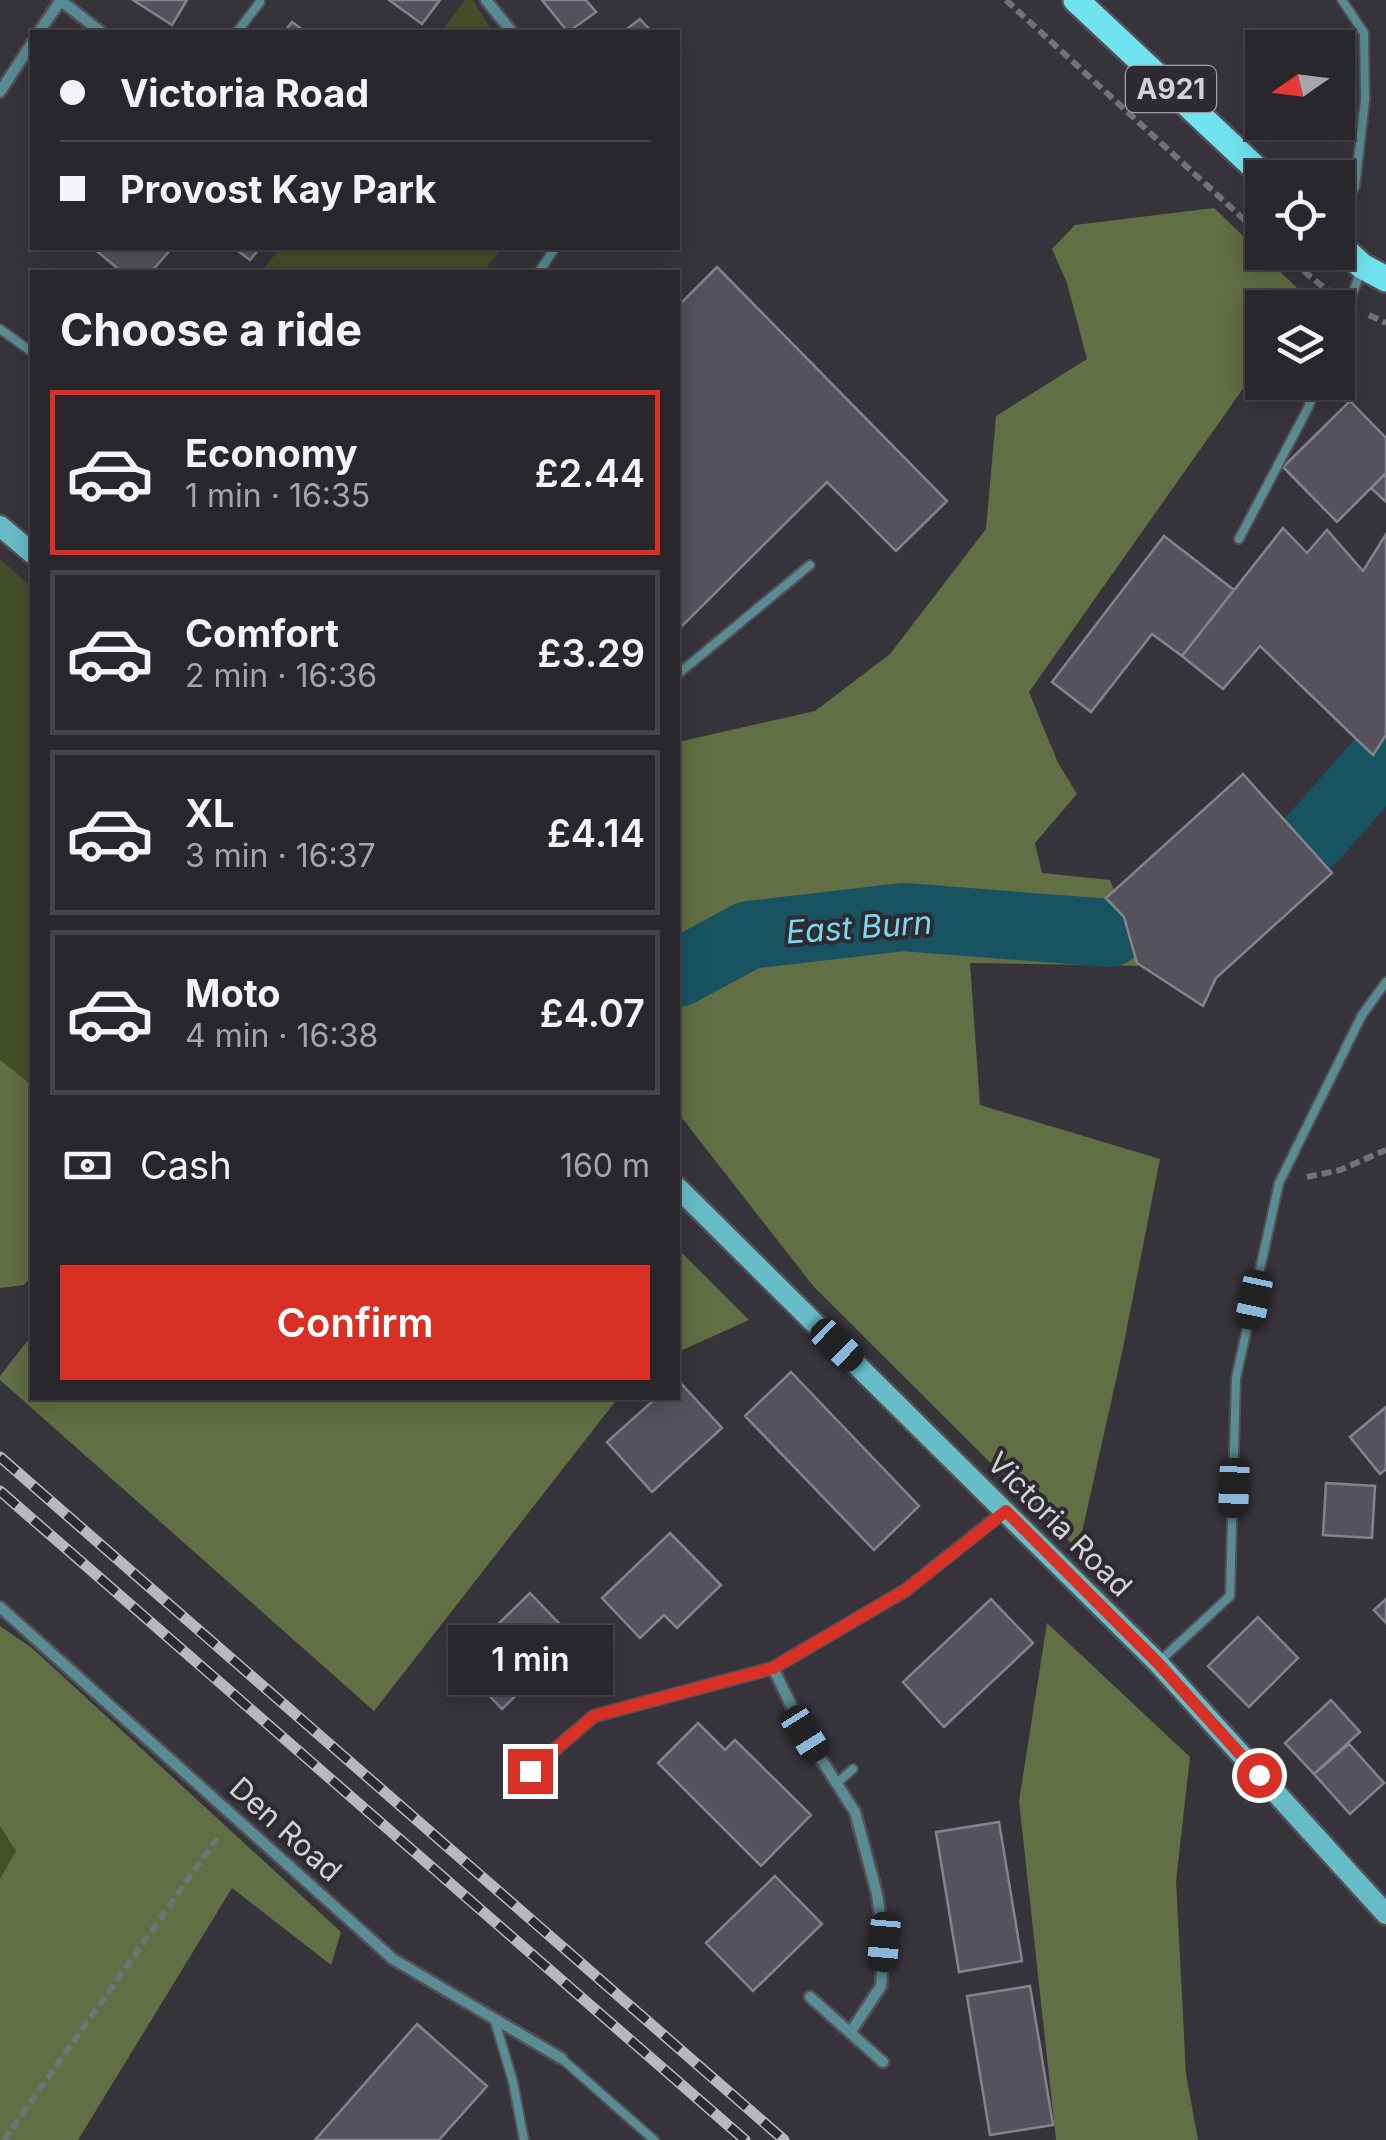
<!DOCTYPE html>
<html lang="en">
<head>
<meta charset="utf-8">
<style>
  body { margin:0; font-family:Inter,sans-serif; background:#322f34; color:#f1f3f6; height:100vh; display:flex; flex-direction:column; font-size:38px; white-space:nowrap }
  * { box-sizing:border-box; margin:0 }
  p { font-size:32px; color:#a5a5a9 }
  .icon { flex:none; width:55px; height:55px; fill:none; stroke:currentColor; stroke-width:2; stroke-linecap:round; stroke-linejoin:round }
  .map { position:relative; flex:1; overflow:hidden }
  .drawer { position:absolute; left:30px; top:270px; width:650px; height:1130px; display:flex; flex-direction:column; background:#2a272c; border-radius:0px; box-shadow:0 5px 25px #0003,0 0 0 2px #464448 }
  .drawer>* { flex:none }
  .banner { position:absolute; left:30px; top:30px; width:650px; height:220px; border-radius:0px; box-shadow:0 5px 25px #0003,0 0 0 2px #464448; display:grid; align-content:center; height:220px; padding:0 30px; background:#2a272c }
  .needle { width:65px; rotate:256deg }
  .controls { position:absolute; left:1245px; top:30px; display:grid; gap:20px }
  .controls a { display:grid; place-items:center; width:110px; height:110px; border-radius:0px; background:#2a272c; box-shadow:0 5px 25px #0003,0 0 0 2px #464448; font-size:50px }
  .end { position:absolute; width:45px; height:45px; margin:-22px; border:12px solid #d93025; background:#fff; box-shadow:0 0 0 5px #fff }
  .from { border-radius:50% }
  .bubble { position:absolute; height:70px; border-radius:0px; background:#2a272c; box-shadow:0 5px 25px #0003,0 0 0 2px #464448; font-size:32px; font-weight:600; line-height:70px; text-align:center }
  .car { position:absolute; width:30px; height:60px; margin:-30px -15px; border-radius:12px; box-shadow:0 0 8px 2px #0007; background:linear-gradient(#222 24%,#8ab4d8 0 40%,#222 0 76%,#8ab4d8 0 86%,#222 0) }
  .banner b { display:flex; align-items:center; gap:35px; height:95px; font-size:38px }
  .banner b+b { border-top:2px solid #464448 }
  .banner i { width:25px; height:25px; background:#f1f3f6 }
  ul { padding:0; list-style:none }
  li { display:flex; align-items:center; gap:30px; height:165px; margin:0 20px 15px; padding:0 10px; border:5px solid #464448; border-radius:0px }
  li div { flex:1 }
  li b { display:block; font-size:38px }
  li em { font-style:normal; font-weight:600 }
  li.active { border-color:#d93025 }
  li>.icon { width:90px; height:90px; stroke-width:1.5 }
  h2 { padding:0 30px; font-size:45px; line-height:120px }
  .pay { display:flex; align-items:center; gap:25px; height:110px; padding:0 30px; font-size:38px }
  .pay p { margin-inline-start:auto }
  .cta { display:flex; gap:20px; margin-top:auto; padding:20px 30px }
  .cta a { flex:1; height:115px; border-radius:0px; background:#d93025; color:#fff; font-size:40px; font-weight:600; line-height:115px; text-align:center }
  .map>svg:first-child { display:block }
  .green { fill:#454f2a }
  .forest { fill:#626e44 }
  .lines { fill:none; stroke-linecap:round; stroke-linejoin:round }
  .river { stroke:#175361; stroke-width:68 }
  .building { fill:#54535c; stroke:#84838c; stroke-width:2.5 }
  .service-casing { stroke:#545057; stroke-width:12 }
  .minor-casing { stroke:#545057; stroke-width:15 }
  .secondary-casing { stroke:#545057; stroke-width:25 }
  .primary-casing { stroke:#545057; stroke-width:30 }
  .path { stroke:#747177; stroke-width:6; stroke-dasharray:10 5; stroke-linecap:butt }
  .service { stroke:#598d93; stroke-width:8 }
  .minor { stroke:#598d93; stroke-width:10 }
  .secondary { stroke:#67bdc7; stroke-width:20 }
  .primary { stroke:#71e3f0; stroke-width:25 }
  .rail-casing { stroke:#bab7bc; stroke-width:11 }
  .rail { stroke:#2e2a31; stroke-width:8; stroke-dasharray:22; stroke-linecap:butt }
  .route { stroke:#d93025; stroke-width:12 }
  .labels { text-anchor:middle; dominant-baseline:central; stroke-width:8; stroke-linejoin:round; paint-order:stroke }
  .shield { fill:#2e2a31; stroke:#a29fa4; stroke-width:2.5 }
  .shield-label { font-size:28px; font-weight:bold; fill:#d4d1d6 }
  .street-label { font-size:30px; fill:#d4d1d6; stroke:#2e2a31 }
  .water-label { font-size:32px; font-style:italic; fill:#7bd7ef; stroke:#2e2a31 }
</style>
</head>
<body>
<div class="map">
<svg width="1386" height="2140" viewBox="0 0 1386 2140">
  <rect width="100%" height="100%" fill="#38343b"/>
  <path class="green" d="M465,0H473L493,32H441Z
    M280,248H502L483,272H261Z
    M0,559L32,587V1085L0,1060Z
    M0,1826L17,1851L0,1879Z"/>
  <path class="forest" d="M1214,208L1317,307L1262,308V373L1252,376L1029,692L1058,763L1077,794L1035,843L1042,873L1110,880L1144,966L970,963L980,1105L1160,1159L1122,1353L1078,1550L814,1287L678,1113V742L815,711L890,654L986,529L996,416L1087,359L1067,283L1052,249L1075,225Z
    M0,1060L32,1085V1276L24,1285L0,1288Z
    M678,1249L749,1320L678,1352Z
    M32,1335V1398H618L374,1711L0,1380V1376Z
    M1047,1623L1190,1757L1176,1881L1186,2074L1198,2140H1056L1019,1801Z
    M0,1626L32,1648L341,1932L331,1965L232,1888L78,2140H0V1879L16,1851L0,1826Z"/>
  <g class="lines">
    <path class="river" d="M1312,839L1386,755
      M678,973L749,935L903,917L1110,933"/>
  </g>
  <path class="building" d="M133,0H187L172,25Z
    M389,0H440L422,24Z
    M542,0H586L596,12L568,32Z
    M640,19L652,32H623Z
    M292,22L306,32H284Z
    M93,248H172L151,272H122Z
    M234,248H260L250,260Z
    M717,267L947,501L896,551L827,482L678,630V306Z
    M1350,401L1386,438V473L1337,522L1283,467Z
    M1386,473V502L1371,488Z
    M1283,528L1307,553L1327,530L1363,571L1386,534V735L1373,755L1260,646L1223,689L1182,656Z
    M1164,536L1234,590L1182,656L1152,634L1091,712L1052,682Z
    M1243,774L1332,873L1216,978L1203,1006L1137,963L1124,917L1106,898Z
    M791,1372L919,1506L874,1550L745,1416Z
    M678,1380L722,1428L652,1492L607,1442L656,1398H678Z
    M1386,1407V1469L1380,1474L1350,1437Z
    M1326,1483L1375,1486L1372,1538L1323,1535Z
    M670,1533L721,1585L677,1628L664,1615L640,1638L602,1598Z
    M530,1593L574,1639L502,1709L458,1663Z
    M991,1599L1033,1643L944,1727L903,1682Z
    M1386,1599V1623L1374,1610Z
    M1258,1617L1298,1658L1249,1707L1208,1666Z
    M1331,1700L1360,1732L1314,1774L1285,1743Z
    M698,1723L725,1750L735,1740L811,1815L761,1866L658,1763Z
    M1349,1744L1384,1783L1350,1814L1314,1774Z
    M999,1822L1022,1961L959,1972L936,1832Z
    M775,1876L822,1924L753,1991L706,1943Z
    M1030,1986L1053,2125L990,2135L967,1996Z
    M417,2024L487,2086L439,2140H315Z"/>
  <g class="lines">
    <defs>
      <path id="service" d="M237,32L260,2
        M1338,213L1355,187L1365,100L1364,33L1342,0
        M539,272L555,248
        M0,329L32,352
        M1338,335L1361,270
        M1239,539L1308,408L1318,382
        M678,674L810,565
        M1161,1660L1230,1596L1236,1378L1279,1183L1362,1015L1386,982
        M836,1784L853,1769
        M494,2018L513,2082L524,2140
        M561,2058L654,2140"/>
      <path id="minor" d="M60,0L101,32
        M486,0L512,32
        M39,32L61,0
        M0,92L32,43
        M0,1607L393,1959L561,2058
        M773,1668L805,1734L855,1812L877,1894L884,1943L881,1986L850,2033
        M530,1771L594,1716L773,1668L906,1590L1005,1511
        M810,1997L883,2062"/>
      <path id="secondary" d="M0,526L32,553
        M678,1188L1158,1663L1386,1914"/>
      <path id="primary" d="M1076,0L1266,178
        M1338,244L1362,266L1386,279"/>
    </defs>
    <use href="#service" class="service-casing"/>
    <use href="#minor" class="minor-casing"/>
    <use href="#secondary" class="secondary-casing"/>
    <use href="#primary" class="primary-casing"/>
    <path class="path" d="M1006,0L1262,236
      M1280,252L1332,294
      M1369,315L1386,323
      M1307,1177L1340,1170L1386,1150
      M4,2140L221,1833"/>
    <use href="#service" class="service"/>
    <use href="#minor" class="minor"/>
    <use href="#secondary" class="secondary"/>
    <use href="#primary" class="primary"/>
    <defs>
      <path id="rail" d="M0,1457L784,2140
        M0,1491L745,2140"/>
    </defs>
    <use href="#rail" class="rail-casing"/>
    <use href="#rail" class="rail"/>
  </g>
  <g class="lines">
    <path class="route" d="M530,1771L594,1716L773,1668L906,1590L1006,1511L1158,1663L1259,1775"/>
  </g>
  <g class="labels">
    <rect class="shield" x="1126" y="66" width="90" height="46" rx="8"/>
    <g class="shield-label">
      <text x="1171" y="89">A921</text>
    </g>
    <g class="street-label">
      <text transform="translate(1060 1524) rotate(45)">Victoria Road</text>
      <text transform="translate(286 1829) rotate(42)">Den Road</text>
    </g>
    <g class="water-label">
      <text transform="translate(859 927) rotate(-4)">East Burn</text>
    </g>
  </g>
</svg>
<div class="controls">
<a><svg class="needle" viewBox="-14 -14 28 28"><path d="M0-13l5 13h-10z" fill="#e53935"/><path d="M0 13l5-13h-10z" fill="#a5a5a9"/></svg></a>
<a><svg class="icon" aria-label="locate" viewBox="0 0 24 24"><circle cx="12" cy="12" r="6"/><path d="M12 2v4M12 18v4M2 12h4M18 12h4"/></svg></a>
<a><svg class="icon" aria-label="layers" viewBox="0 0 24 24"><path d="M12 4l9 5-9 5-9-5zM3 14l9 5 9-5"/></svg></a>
</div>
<i class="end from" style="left:1259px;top:1775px"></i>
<i class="end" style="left:530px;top:1771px"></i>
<div class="bubble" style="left:448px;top:1625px;width:165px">1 min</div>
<i class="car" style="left:1254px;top:1300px;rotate:192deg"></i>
<i class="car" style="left:837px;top:1345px;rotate:134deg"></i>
<i class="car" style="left:1234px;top:1488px;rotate:182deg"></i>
<i class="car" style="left:805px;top:1734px;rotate:148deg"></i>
<i class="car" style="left:884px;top:1942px;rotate:185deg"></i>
<div class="banner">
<b><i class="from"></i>Victoria Road</b>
<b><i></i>Provost Kay Park</b>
</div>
<section class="drawer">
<h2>Choose a ride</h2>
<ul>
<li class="active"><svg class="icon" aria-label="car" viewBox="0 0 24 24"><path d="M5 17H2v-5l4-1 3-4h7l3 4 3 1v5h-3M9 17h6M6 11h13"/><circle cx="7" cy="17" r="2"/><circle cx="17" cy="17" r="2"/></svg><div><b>Economy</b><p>1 min · 16:35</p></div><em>£2.44</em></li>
<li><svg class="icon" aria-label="car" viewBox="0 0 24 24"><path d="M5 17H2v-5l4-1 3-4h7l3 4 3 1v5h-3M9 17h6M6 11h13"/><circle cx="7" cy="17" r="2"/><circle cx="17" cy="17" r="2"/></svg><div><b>Comfort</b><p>2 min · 16:36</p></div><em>£3.29</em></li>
<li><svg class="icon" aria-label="car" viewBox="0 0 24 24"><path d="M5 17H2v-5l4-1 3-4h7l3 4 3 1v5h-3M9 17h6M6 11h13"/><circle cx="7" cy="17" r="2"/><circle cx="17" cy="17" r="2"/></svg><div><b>XL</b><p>3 min · 16:37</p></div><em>£4.14</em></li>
<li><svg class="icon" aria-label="car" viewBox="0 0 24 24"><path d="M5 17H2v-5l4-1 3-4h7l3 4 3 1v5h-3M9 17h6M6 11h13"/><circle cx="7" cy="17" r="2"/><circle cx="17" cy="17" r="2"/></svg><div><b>Moto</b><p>4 min · 16:38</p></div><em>£4.07</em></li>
</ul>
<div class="pay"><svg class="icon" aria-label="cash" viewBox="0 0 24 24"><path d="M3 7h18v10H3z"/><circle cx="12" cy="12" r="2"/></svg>Cash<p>160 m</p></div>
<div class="cta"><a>Confirm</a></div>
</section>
</div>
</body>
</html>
